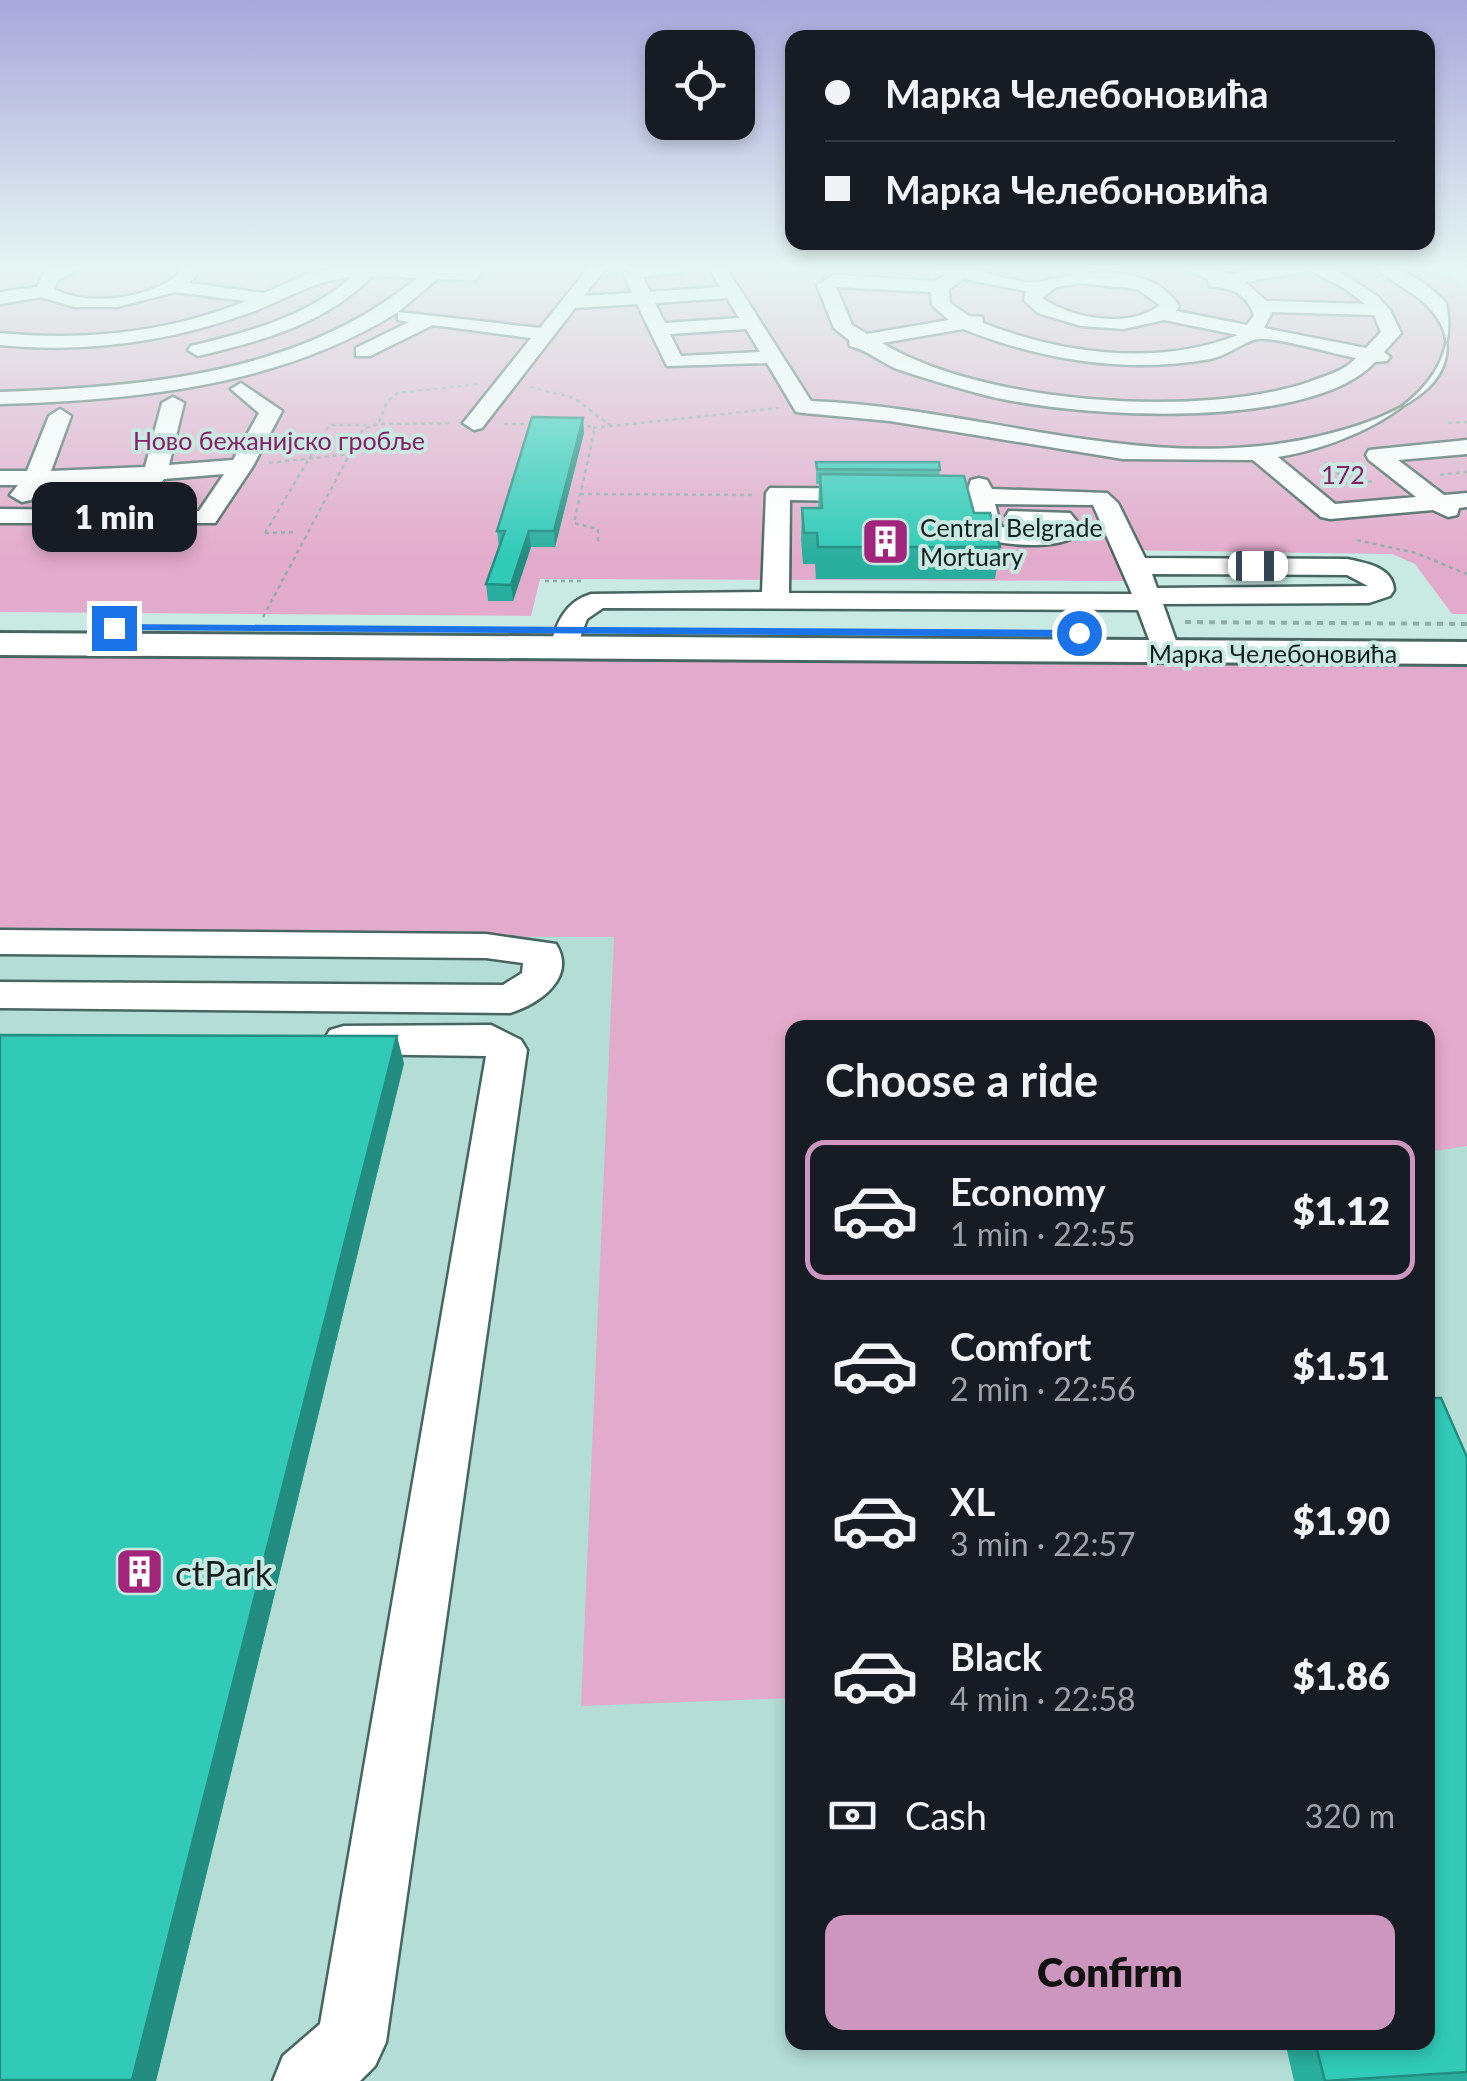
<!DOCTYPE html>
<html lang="en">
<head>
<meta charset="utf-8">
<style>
  body { margin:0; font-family:Lato,sans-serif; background:#242831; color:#f1f3f6; height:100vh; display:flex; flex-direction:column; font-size:38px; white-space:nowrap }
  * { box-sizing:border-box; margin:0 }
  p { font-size:32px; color:#9ea1a6 }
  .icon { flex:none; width:55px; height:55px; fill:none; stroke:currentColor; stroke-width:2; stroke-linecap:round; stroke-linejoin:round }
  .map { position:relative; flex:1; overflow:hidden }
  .drawer { position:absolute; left:785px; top:1020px; width:650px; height:1030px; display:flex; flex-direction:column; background:#171b24; border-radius:20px; box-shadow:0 5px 15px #0003 }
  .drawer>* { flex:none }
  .guide { position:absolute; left:785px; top:30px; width:650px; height:220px; border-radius:20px; box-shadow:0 5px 15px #0003; display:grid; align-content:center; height:220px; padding:0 40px; background:#171b24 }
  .tools { position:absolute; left:645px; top:30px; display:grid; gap:20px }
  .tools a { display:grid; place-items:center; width:110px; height:110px; border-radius:20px; background:#171b24; box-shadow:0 5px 15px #0003; font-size:50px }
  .end { position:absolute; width:45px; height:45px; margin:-22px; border:12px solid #1a73e8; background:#fff; box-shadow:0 0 0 5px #fff }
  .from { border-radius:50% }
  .bubble { position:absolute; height:70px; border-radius:20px; background:#171b24; box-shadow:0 5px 15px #0003; font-size:32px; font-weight:800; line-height:70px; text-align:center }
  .car { position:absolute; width:30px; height:60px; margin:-30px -15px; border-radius:12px; box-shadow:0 0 8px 2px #0007; background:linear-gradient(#fff 24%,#345 0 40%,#fff 0 76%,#345 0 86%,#fff 0) }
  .guide b { display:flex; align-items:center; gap:35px; height:95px; font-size:38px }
  .guide b+b { border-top:2px solid #363941 }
  .guide i { width:25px; height:25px; background:#f1f3f6 }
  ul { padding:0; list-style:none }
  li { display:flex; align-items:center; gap:30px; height:140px; margin:0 20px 15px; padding:0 20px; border:5px solid transparent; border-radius:20px }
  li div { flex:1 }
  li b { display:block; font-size:38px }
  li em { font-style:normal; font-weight:800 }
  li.selected { border-color:#cd96be }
  li>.icon { width:90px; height:90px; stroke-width:1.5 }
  h2 { padding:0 40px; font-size:45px; line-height:120px }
  .pay { display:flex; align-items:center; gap:25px; height:110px; padding:0 40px; font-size:38px }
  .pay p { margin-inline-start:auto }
  .action { display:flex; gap:20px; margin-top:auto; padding:20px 40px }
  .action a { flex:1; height:115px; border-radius:20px; background:#cd96be; color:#111; font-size:40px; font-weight:800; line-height:115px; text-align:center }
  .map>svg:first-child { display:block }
  .built { fill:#b3ddd5; fill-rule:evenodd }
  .green { fill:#e3abcb }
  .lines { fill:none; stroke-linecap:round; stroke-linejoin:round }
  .minor-casing { stroke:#486661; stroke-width:5 }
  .major-casing { stroke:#486661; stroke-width:6 }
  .path-far1 { stroke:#91ada7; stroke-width:2.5; stroke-dasharray:4 4; stroke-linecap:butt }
  .path { stroke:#91ada7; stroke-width:4; stroke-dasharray:6 6; stroke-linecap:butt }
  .minor { fill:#fff; fill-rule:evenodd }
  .major { fill:#fff; fill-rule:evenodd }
  .wall { fill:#29ae9d }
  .shaded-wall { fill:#228d80 }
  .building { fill:#30cab7; stroke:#228d80; stroke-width:2.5 }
  .route { fill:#1a73e8 }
  .labels { text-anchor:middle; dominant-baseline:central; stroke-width:8; stroke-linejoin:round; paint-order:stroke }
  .far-park-label { font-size:25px; fill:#872066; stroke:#c8eae3 }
  .far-poi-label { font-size:25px; fill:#121f1c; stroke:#c8eae3; text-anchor:start }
  .far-street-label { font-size:25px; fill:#121f1c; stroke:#c8eae3 }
  .near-poi-label { font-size:35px; fill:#121f1c; stroke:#c8eae3; text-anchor:start }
</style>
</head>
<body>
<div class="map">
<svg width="1467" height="2081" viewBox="0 0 1467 2081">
  <rect width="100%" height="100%" fill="#c8eae3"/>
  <path class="built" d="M0,658L1467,664V2081H0ZM792,1028H1428V2042H792Z"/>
  <path class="green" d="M0,266H1436L1467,291V614H1452L1415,564L1392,554L1116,550L1127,581L540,579L531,616L0,612Z
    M0,651L1467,656V1146L1428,1152V1028H792V1698L581,1706L614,937L0,935Z"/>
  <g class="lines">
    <defs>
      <path id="minor" d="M61,266H85L58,280L54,289C89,307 147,299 178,275L176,266H192L196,276L189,283L264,293L308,274L343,267L465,270L468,266H485L476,280L437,279L398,312L540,328L590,266H607L584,296L632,293L623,273L642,266H693L685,271L643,277L650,292L720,287L708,266H725L811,401C986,408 1157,480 1332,433C1366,424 1403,411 1428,388C1448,369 1453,342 1438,319C1423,294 1393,285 1374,266C1402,266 1426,282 1446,303C1467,401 1340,447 1278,457L1335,504L1416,497L1369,460L1366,455L1369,450L1467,440V454L1398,460L1444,495L1467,493V507L1459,508L1457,515L1448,517L1433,510L1330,519L1321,517L1253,460L1123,459L890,421L804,413L796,412L767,363L667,366L637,304L575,308L482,428L474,430L463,423L531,338L433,325L370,356H356V348L409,322L398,320V312C280,386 137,400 0,404V392C146,387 301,374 417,278L372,276C326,324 261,341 198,356L188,350L191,346C249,332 306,317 352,277C311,280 281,303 243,315C164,343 83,353 0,345V333C83,341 168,333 246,301L175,292L117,307H75L41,297L0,304V292L37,287L44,273ZM727,298L739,318L665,323L655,303ZM746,329L760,352L681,356L670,334Z
        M935,266H979L976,270C993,274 1022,285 1039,282C1084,271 1149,261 1179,306L1176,311L1247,325L1254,315C1244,290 1232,289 1209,286L1208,279L1178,266H1206L1229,274L1273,266H1330L1377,296L1390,310L1401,333L1384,352L1390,357L1387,361L1375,362C1309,433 1066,418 977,393C951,386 923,378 897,369C880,362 868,350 850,346L849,340L834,328L817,285L834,275L936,281L946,275L936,273ZM1310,270L1344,288L1365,304L1266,301L1245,282ZM964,279L1026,291L1024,300L1038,313L1081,326L1123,329L1164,320L1238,335C1158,367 1062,354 983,323L982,317L969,316L950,303L949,289ZM1080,283L1137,289L1160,305C1130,329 1072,319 1042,298L1056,287ZM836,287L931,292L932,305L949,320L867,334L852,325ZM1272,312L1374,315L1381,332L1366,348L1264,328ZM963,329C1041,360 1127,374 1210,359C1227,356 1244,341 1258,339C1273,336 1338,355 1356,358C1343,372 1327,375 1309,382C1199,419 982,404 882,343Z
        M241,383L282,411L253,466L215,523H0V509L199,511L224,474L164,479L150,499L141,501L129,494L138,482L43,485L31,500L22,502L10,495L18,485H0V471H27L49,416L60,409L71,416L51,471L145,467L162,403L173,397L184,403L169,465L233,460L259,413L231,389Z
        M979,478L987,480L992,489L1107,493L1118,503L1145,558L1347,559C1366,563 1393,567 1394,590L1390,596L1369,603L1163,604L1180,652L1176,658H1156L1138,610L603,608L587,619L574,654H554L550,648C556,623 565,602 591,594L762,592L766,493L770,488L968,489L971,480ZM790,500L971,503L976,530L984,539C1011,546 1064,551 1084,530L1070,513L1009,511L1006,516L1009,521L1055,527H1001L995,504L1093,505L1132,594L789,593ZM1152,574L1347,575L1368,586L1157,588Z
        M0,930L486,934L556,944C577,978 539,1004 510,1013L0,1008V982L503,985L522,973L523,963L486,958L0,954Z
        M491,1025L521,1040L527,1050L386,2042L375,2066L360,2081H273L283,2056L320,2024L486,1056L344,1054L330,1050L324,1040L330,1030L344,1026Z"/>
      <path id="major" d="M0,633L1467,642V664L0,655Z"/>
    </defs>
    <use href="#minor" class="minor-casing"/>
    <use href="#major" class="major-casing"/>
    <path class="path-far1" d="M530,387L574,398L610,425
      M379,422L387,402L397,393L479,384
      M1448,423L1467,422
      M504,424H533
      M579,425L589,426L594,432L574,523L598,529V543
      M593,428L779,408
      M1325,462L1349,483
      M269,463L350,454
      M1440,475L1467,472
      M1336,484L1374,481
      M580,494L752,495
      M265,533L329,425H366
      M265,533L293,532
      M1357,540L1416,553L1467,574
      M545,581H582
      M263,617L363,429L378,424L453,423"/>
    <path class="path" d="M1185,622L1467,624"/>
    <use href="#minor" class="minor"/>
    <use href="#major" class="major"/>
  </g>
  <path class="wall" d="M583,418L584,433L555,547H531L513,601H488L486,584L499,547L497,531Z
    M816,462L940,470L939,476L974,513L1000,547L995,579H816L815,564H803L801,539L802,508H818L819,484H816Z
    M0,1035L404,1063L156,2081H0Z
    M1467,1457V2081H1294L1285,2042H1428Z"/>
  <path class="shaded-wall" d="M583,418L584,433L555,547L554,531Z
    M529,531L531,547L513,601L511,585Z
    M397,1036L404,1063L156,2081H133L132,2080Z"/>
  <path class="building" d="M532,417L583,418L554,531H529L511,585L486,584L505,531H497Z
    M816,462H939L940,470L817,469Z
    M820,474L964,476L974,513H990L1000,547H818L817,533H804L802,508H822Z
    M0,1035L397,1036L132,2080H0Z
    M1428,1398H1441L1467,1457V2072L1325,2081L1315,2042H1428Z"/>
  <linearGradient id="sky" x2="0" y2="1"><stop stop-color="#a9a6da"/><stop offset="0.48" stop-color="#e6f6f2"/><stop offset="1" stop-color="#e6f6f2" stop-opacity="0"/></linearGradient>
  <rect width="1467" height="558" fill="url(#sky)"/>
  <path class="route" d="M114,624L1079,630L1085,633L1079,637L110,630Z"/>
  <defs>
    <symbol id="building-square" viewBox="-11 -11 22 22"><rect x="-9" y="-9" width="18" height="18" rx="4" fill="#a1257a" stroke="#c8eae3"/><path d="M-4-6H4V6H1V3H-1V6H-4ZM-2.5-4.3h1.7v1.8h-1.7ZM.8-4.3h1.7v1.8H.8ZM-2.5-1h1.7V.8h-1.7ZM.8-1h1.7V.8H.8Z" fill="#fff"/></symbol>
  </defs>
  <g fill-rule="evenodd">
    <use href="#building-square" x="858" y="514" width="55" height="55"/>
    <use href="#building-square" x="112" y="1544" width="55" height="55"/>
  </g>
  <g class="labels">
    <g class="far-park-label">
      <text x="279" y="440">Ново бежанијско гробље</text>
      <text x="1343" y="474">172</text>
    </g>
    <g class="far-poi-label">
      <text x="920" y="527">Central Belgrade<tspan x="920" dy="29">Mortuary</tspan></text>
    </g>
    <g class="far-street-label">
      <text x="1273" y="653">Марка Челебоновића</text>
    </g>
    <g class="near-poi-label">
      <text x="175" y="1572">ctPark</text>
    </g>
  </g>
</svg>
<div class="tools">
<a><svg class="icon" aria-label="locate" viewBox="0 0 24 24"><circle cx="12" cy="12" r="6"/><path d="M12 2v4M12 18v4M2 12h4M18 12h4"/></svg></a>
</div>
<i class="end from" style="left:1079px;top:633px"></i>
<i class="end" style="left:114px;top:628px"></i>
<div class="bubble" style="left:32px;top:482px;width:165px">1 min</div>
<i class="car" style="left:1258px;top:566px;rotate:90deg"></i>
<div class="guide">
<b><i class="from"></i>Марка Челебоновића</b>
<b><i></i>Марка Челебоновића</b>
</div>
<section class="drawer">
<h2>Choose a ride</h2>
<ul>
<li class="selected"><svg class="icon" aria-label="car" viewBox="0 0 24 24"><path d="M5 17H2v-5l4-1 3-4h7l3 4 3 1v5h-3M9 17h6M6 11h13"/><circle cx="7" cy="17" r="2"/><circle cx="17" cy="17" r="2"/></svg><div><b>Economy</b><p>1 min · 22:55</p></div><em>$1.12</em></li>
<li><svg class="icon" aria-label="car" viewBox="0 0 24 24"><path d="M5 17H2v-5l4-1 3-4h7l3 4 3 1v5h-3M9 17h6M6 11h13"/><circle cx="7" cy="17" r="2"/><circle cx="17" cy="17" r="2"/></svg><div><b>Comfort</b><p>2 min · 22:56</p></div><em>$1.51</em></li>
<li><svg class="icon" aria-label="car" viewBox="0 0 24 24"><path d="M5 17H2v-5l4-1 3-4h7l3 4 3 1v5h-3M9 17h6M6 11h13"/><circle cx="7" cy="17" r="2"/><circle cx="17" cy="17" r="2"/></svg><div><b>XL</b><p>3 min · 22:57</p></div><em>$1.90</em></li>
<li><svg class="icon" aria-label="car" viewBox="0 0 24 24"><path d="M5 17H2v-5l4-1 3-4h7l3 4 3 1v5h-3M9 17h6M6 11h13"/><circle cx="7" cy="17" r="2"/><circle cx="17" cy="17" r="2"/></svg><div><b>Black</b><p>4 min · 22:58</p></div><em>$1.86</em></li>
</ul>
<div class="pay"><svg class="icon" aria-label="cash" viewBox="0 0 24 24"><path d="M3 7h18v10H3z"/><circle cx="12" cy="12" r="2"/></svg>Cash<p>320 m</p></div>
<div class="action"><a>Confirm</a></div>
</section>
</div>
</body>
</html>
